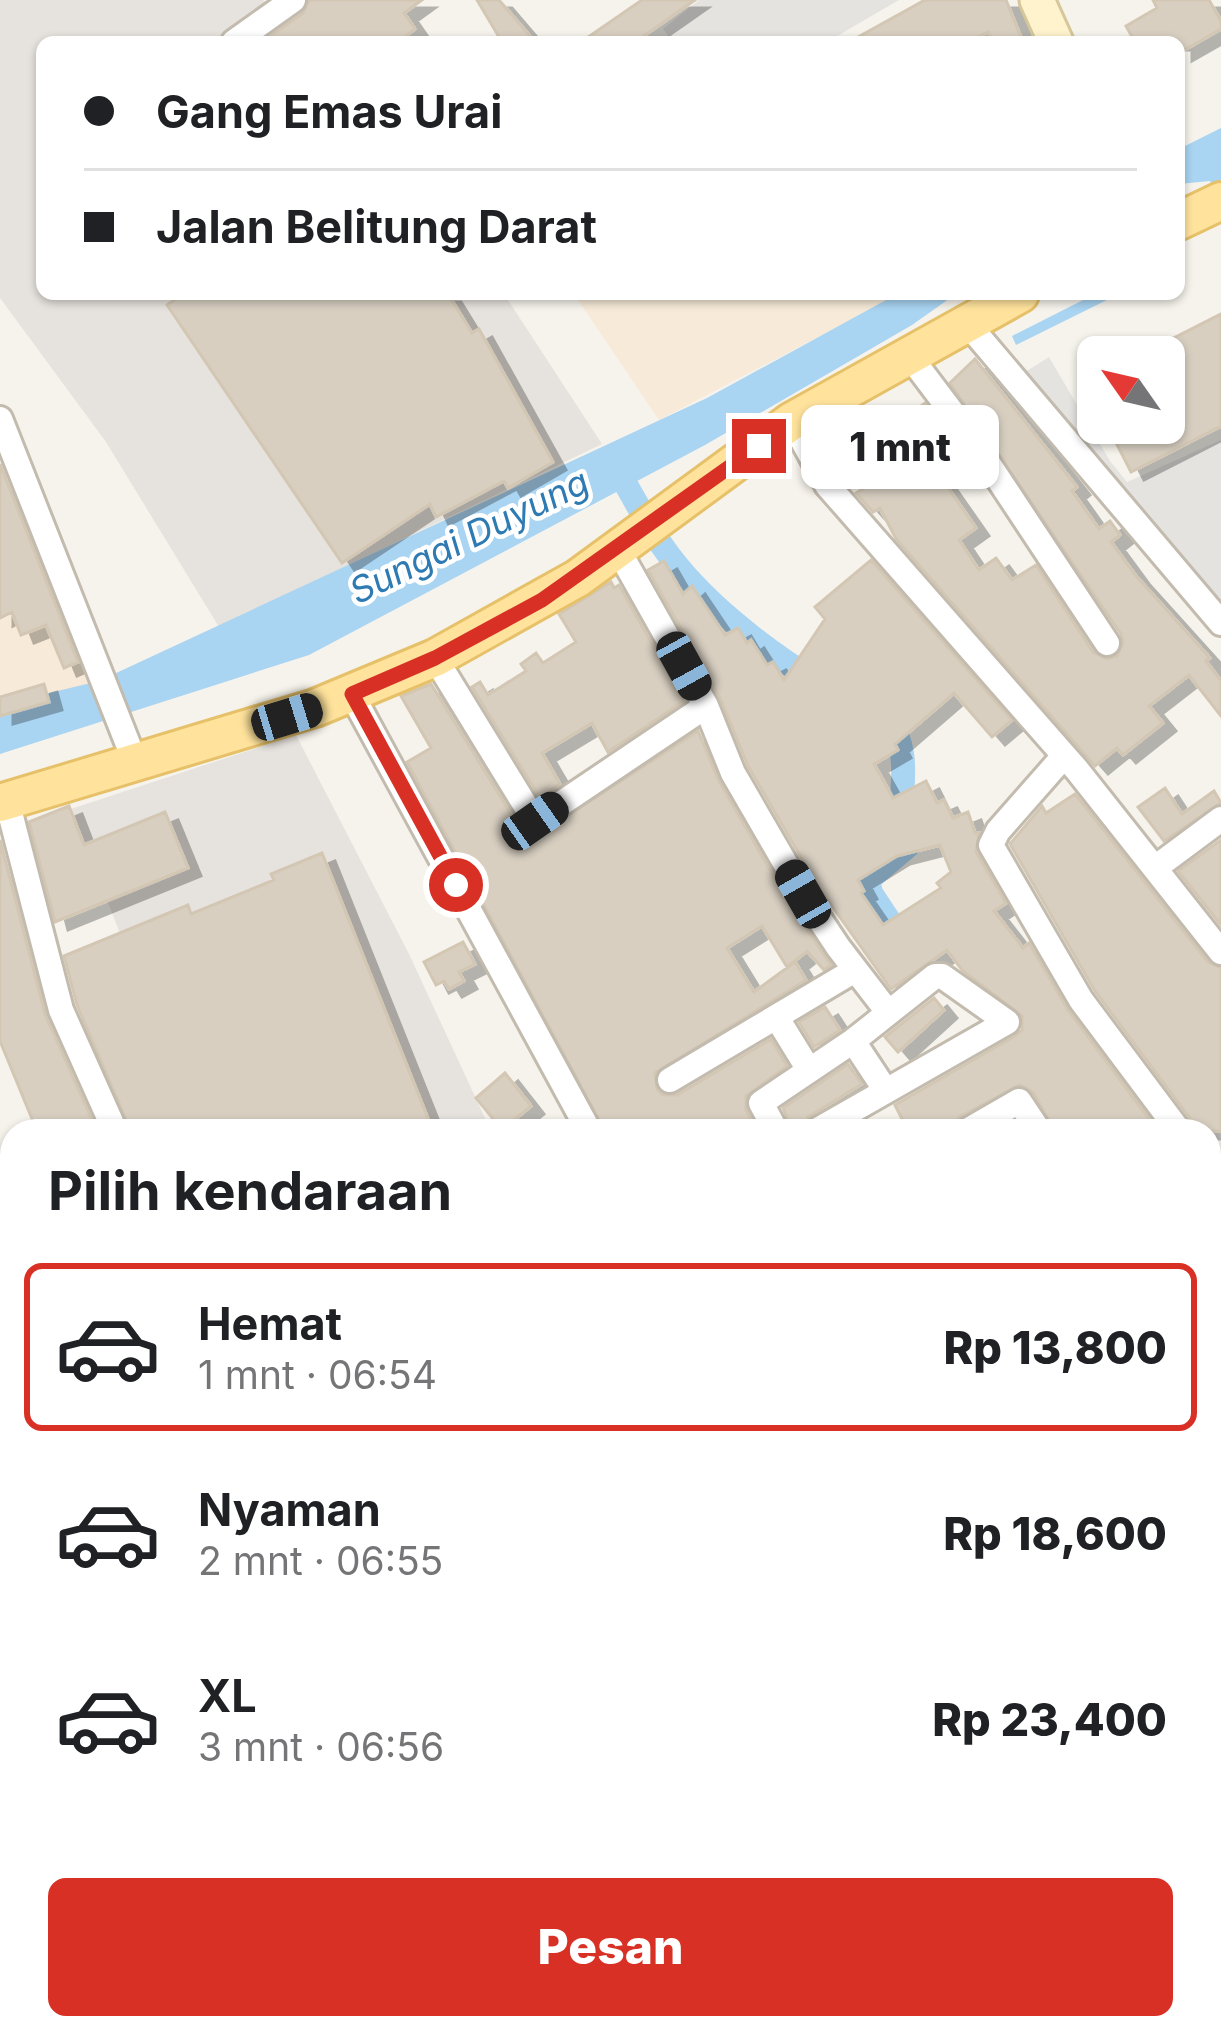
<!DOCTYPE html>
<html lang="id">
<head>
<meta charset="utf-8">
<style>
  body { margin:0; font-family:Inter,sans-serif; background:#f2f2f2; color:#202124; height:100vh; display:flex; flex-direction:column; font-size:45px; white-space:nowrap }
  * { box-sizing:border-box; margin:0 }
  p { font-size:39px; color:#757577 }
  .icon { flex:none; width:66px; height:66px; fill:none; stroke:currentColor; stroke-width:2; stroke-linecap:round; stroke-linejoin:round }
  .map { position:relative; flex:1; overflow:hidden }
  .sheet { position:absolute; left:0px; top:1119px; width:1221px; height:921px; display:flex; flex-direction:column; background:#fff; border-radius:36px 36px 0 0; box-shadow:0 3px 9px #0004 }
  .sheet>* { flex:none }
  .guide { position:absolute; left:36px; top:36px; width:1149px; height:264px; border-radius:18px; box-shadow:0 3px 9px #0004; display:grid; align-content:center; height:264px; padding:0 48px; background:#fff }
  .needle { width:78px; rotate:304deg }
  .tools { position:absolute; left:1077px; top:336px; display:grid; gap:24px }
  .tools a { display:grid; place-items:center; width:108px; height:108px; border-radius:18px; background:#fff; box-shadow:0 3px 9px #0004; font-size:60px }
  .end { position:absolute; width:54px; height:54px; margin:-27px; border:15px solid #d93025; background:#fff; box-shadow:0 0 0 6px #fff }
  .from { border-radius:50% }
  .bubble { position:absolute; height:84px; border-radius:18px; background:#fff; box-shadow:0 3px 9px #0004; font-size:39px; font-weight:800; line-height:84px; text-align:center }
  .car { position:absolute; width:36px; height:72px; margin:-36px -18px; border-radius:15px; box-shadow:0 0 9px 3px #0007; background:linear-gradient(#222 24%,#8ab4d8 0 40%,#222 0 76%,#8ab4d8 0 86%,#222 0) }
  .guide b { display:flex; align-items:center; gap:42px; height:114px; font-size:45px }
  .guide b+b { border-top:3px solid #e0e0e0 }
  .guide i { width:30px; height:30px; background:#202124 }
  ul { padding:0; list-style:none }
  li { display:flex; align-items:center; gap:36px; height:168px; margin:0 24px 18px; padding:0 24px; border:6px solid transparent; border-radius:18px }
  li div { flex:1 }
  li b { display:block; font-size:45px }
  li em { font-style:normal; font-weight:800 }
  li.on { border-color:#d93025 }
  li>.icon { width:108px; height:108px; stroke-width:1.5 }
  h2 { padding:0 48px; font-size:54px; line-height:144px }
  .cta { display:flex; gap:24px; margin-top:auto; padding:24px 48px }
  .cta a { flex:1; height:138px; border-radius:18px; background:#d93025; color:#fff; font-size:48px; font-weight:800; line-height:138px; text-align:center }
  .map>svg:first-child { display:block }
  .commercial { fill:#f7ead8 }
  .industrial { fill:#e6e2dd }
  .green { fill:#d2eab5 }
  .parking { fill:#e5e3e0 }
  .water { fill:#a9d4f2 }
  .lines { fill:none; stroke-linecap:round; stroke-linejoin:round }
  .canal { stroke:#a9d4f2; stroke-width:24 }
  .building { fill:#d8cfc1; stroke:#d3c7b4; stroke-width:3; fill-rule:evenodd; filter:url(#shadow) }
  .street-casing { stroke:#c2bbae; stroke-width:30 }
  .secondary-casing { stroke:#d6c79b; stroke-width:39 }
  .primary-casing { stroke:#e6c16a; stroke-width:42 }
  .street { stroke:#fff; stroke-width:24 }
  .secondary { stroke:#fff3cd; stroke-width:33 }
  .primary { stroke:#ffe39c; stroke-width:36 }
  .route { stroke:#d93025; stroke-width:15 }
  .labels { text-anchor:middle; dominant-baseline:central; stroke-width:9; stroke-linejoin:round; paint-order:stroke }
  .water-label { font-size:36px; font-style:italic; fill:#2e7ab2; stroke:#fff }
</style>
</head>
<body>
<div class="map">
<svg width="1221" height="2039" viewBox="0 0 1221 2039">
  <defs>
    <filter id="shadow"><feDropShadow dx="13" dy="8" stdDeviation="0" flood-color="#0004"/></filter>
  </defs>
  <rect width="100%" height="100%" fill="#f6f3ec"/>
  <path class="commercial" d="M574,294H900L659,420Z
    M0,464L97,689L0,716Z"/>
  <path class="industrial" d="M0,0H263L292,18L313,42H42V294H504L602,444L219,627L106,442L0,298Z
    M296,735L409,954L491,1131H198L71,809Z
    M12,1984V2028H366L381,2039H0V1995Z"/>
  <path class="green" d="M0,1808L12,1841V1913L0,1917Z"/>
  <path class="parking" d="M699,0H899L827,42H659L668,35L663,29Z
    M1049,357L1110,461L1127,482L1221,440V607L1025,372Z"/>
  <path class="water" d="M1221,128V203L1210,181L1179,184V149Z
    M897,294H956L912,325L705,445L309,655L0,754V705L99,681L707,398Z
    M1095,294H1119L1016,345L1012,336Z"/>
  <g class="lines">
    <path class="canal" d="M615,466C631,492 645,521 663,547C699,599 765,651 819,683
      M887,716C920,764 889,806 909,845L868,880L871,893L906,946
      M1209,1325L1221,1345"/>
  </g>
  <path class="building" d="M309,0H422L404,13L415,29L398,42H262L303,13Z
    M477,0H499L535,42H502Z
    M642,0H695L635,42H581Z
    M925,0H1006L1023,42H994L988,32L968,42H849Z
    M1153,0H1209L1221,21V29L1179,53V42H1135L1126,26L1157,8Z
    M183,294H448L472,333L479,329L553,462L508,488L504,481L436,517L430,504L342,563L167,305Z
    M1221,314V426L1131,472L1106,423H1164V357H1136Z
    M975,359L1077,487L1072,491L1099,529L1110,521L1120,535L1111,542L1136,576L1210,658L1206,661L1221,681V716L1189,675L1149,706L1163,723L1123,755L1117,748L1095,766L896,539L880,508L873,512L856,493L923,452L976,528L959,540L979,570L996,558L1012,580L1036,565L1093,652L1107,659L1117,656L1123,643L1121,634L950,383Z
    M925,403L939,422L913,440L900,421Z
    M0,464L78,662L64,668L46,625L21,635L12,612L0,618Z
    M871,560L1012,720L992,737L954,693L895,744L898,750L874,764L893,798L926,781L937,803L944,800L953,818L968,812L975,833H979L976,852L1006,903L994,911L1023,948L1029,943L1068,1010L1158,1131H1055L1033,1092L1020,1085L959,1117L951,1131H908L895,1105L1015,1036L1022,1030V1016L962,970L947,950L891,989L817,885L748,766L720,698L648,570L664,561L683,594L692,586L725,635L738,628L747,643L751,640L767,665L773,662L784,680L825,619L815,607ZM940,845L951,872L937,883L941,888L883,925L861,893L864,891L858,880L897,856Z
    M611,582L614,588L619,585L684,701L608,752L592,723L542,753L560,784L540,798L472,687L480,682L488,695L526,671L521,664L536,653L543,663L576,642L559,614Z
    M44,684L49,702L0,716V697Z
    M431,684L521,830L535,837L698,731L719,781L789,903L831,965L824,970L807,951L787,967L762,926L727,948L754,992L795,962L806,980L655,1073L657,1089L663,1095H677L771,1039L787,1066L746,1096V1110L757,1131H605L407,762L431,748L401,696Z
    M1165,788L1182,814L1214,791L1221,803L1164,841L1138,807Z
    M1075,794L1208,962L1221,968V1131H1195L1192,1121L1095,991L1010,844L1042,806L1046,813Z
    M69,806L84,845L165,812L188,868L55,922L29,822Z
    M0,840L45,1014L97,1131H37L0,1041Z
    M1221,840V925L1178,871Z
    M322,853L433,1131H131L77,1005L64,956L188,905L191,914L274,880L271,874Z
    M463,942L475,964L459,972L464,981L449,989L444,981L436,985L424,962Z
    M934,998L944,1010L898,1052L885,1037Z
    M825,1007L840,1030L814,1047L799,1022Z
    M848,1064L862,1084L808,1117L800,1131H792L783,1108Z
    M505,1073L531,1106L502,1130L476,1098Z"/>
  <g class="lines">
    <defs>
      <path id="street" d="M234,42L293,0
        M966,322L1221,623
        M908,354L970,436L1107,643
        M0,419L135,762
        M792,421L827,485L1077,770L1221,952
        M617,548L706,706L733,773L803,894L838,947L888,1012
        M435,658L535,821L706,706
        M352,695L589,1131
        M1063,757L998,831L991,845L1081,1000L1179,1131
        M7,801L61,1010L115,1131
        M1155,868L1221,819
        M777,1018L809,1070
        M853,1041L886,1091
        M670,1080L855,970
        M776,1131L761,1103L853,1041L935,976H942L1007,1022L816,1131
        M967,1131L1019,1101L1039,1131
        M1209,1173L1221,1196
        M0,1254L12,1292
        M1209,1383L1221,1377
        M1209,1484L1221,1477
        M0,1495L12,1527
        M1209,1600L1221,1592
        M0,1703L12,1695
        M1209,1853L1221,1842
        M1209,1890L1221,1904
        M963,2028L970,2039
        M1127,2028L1135,2039
        M634,2039L646,2028
        M755,2039L769,2028
        M1002,2039L1015,2028"/>
      <path id="secondary" d="M1037,0L1056,42
        M0,1741L12,1750
        M402,2028L417,2039"/>
      <path id="primary" d="M1179,221L1221,201
        M0,803L315,708L435,658L578,578L792,421L1020,294"/>
    </defs>
    <use href="#street" class="street-casing"/>
    <use href="#secondary" class="secondary-casing"/>
    <use href="#primary" class="primary-casing"/>
    <use href="#street" class="street"/>
    <use href="#secondary" class="secondary"/>
    <use href="#primary" class="primary"/>
  </g>
  <g class="lines">
    <path class="route" d="M456,885L352,694L435,658L542,600L759,446"/>
  </g>
  <g class="labels">
    <g class="water-label">
      <text transform="translate(469 536) rotate(-26)">Sungai Duyung</text>
    </g>
  </g>
</svg>
<div class="tools">
<a><svg class="needle" viewBox="-14 -14 28 28"><path d="M0-13l5 13h-10z" fill="#e53935"/><path d="M0 13l5-13h-10z" fill="#757577"/></svg></a>
</div>
<i class="end from" style="left:456px;top:885px"></i>
<i class="end" style="left:759px;top:446px"></i>
<div class="bubble" style="left:801px;top:405px;width:198px">1 mnt</div>
<i class="car" style="left:684px;top:666px;rotate:151deg"></i>
<i class="car" style="left:287px;top:717px;rotate:73deg"></i>
<i class="car" style="left:535px;top:821px;rotate:55deg"></i>
<i class="car" style="left:803px;top:894px;rotate:330deg"></i>
<div class="guide">
<b><i class="from"></i>Gang Emas Urai</b>
<b><i></i>Jalan Belitung Darat</b>
</div>
<section class="sheet">
<h2>Pilih kendaraan</h2>
<ul>
<li class="on"><svg class="icon" aria-label="car" viewBox="0 0 24 24"><path d="M5 17H2v-5l4-1 3-4h7l3 4 3 1v5h-3M9 17h6M6 11h13"/><circle cx="7" cy="17" r="2"/><circle cx="17" cy="17" r="2"/></svg><div><b>Hemat</b><p>1 mnt · 06:54</p></div><em>Rp 13,800</em></li>
<li><svg class="icon" aria-label="car" viewBox="0 0 24 24"><path d="M5 17H2v-5l4-1 3-4h7l3 4 3 1v5h-3M9 17h6M6 11h13"/><circle cx="7" cy="17" r="2"/><circle cx="17" cy="17" r="2"/></svg><div><b>Nyaman</b><p>2 mnt · 06:55</p></div><em>Rp 18,600</em></li>
<li><svg class="icon" aria-label="car" viewBox="0 0 24 24"><path d="M5 17H2v-5l4-1 3-4h7l3 4 3 1v5h-3M9 17h6M6 11h13"/><circle cx="7" cy="17" r="2"/><circle cx="17" cy="17" r="2"/></svg><div><b>XL</b><p>3 mnt · 06:56</p></div><em>Rp 23,400</em></li>
</ul>
<div class="cta"><a>Pesan</a></div>
</section>
</div>
</body>
</html>
